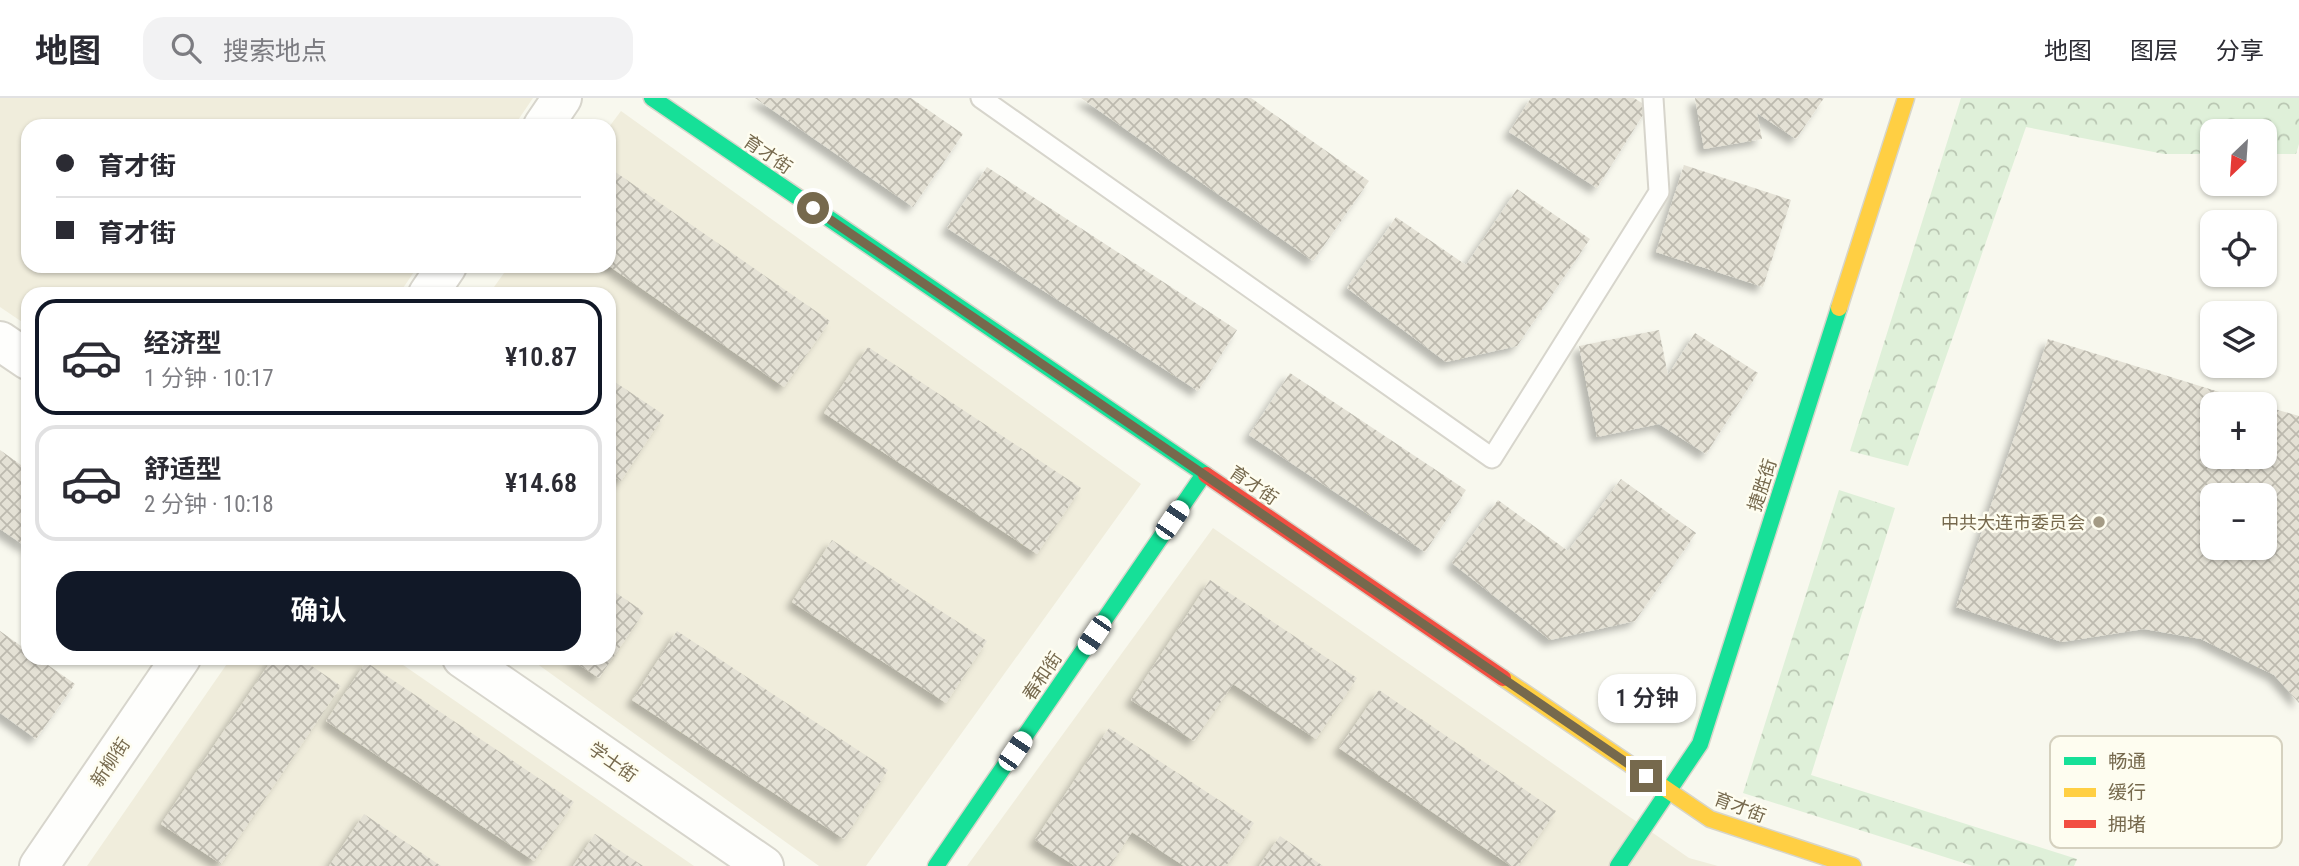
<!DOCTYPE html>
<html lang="zh">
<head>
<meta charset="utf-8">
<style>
  body { margin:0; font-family:"Roboto Condensed","Noto Sans SC",sans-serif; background:#f2f2f3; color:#2b2b33; height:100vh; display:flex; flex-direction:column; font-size:26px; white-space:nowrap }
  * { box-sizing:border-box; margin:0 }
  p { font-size:23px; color:#7c7c81 }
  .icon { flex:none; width:38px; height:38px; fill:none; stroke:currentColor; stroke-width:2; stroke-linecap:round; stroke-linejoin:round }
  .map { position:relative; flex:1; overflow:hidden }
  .sheet { position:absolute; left:21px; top:189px; width:595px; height:378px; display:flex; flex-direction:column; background:#fff; border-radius:21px; box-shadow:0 2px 5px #0004 }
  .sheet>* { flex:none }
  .guide { position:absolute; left:21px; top:21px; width:595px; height:154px; border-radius:21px; box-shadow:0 2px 5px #0004; display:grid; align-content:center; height:154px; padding:0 35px; background:#fff }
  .needle { width:46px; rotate:205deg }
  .controls { position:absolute; left:2200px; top:21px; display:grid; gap:14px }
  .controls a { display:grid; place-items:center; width:77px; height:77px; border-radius:14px; background:#fff; box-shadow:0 2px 5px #0004; font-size:35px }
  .end { position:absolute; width:32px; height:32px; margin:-16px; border:9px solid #76694d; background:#fff; box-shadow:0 0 0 4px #fff }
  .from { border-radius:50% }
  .bubble { position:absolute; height:49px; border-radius:21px; background:#fff; box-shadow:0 2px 5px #0004; font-size:23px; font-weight:600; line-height:49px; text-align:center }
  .car { position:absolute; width:21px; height:42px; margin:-21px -10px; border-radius:9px; box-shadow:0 0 5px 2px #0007; background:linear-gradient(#fff 24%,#345 0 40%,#fff 0 76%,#345 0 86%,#fff 0) }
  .guide b { display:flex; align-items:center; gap:24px; height:66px; font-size:26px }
  .guide b+b { border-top:2px solid #e1e1e2 }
  .guide i { width:18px; height:18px; background:#2b2b33 }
  ul { padding:12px 0 0; list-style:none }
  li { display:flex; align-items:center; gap:21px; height:116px; margin:0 14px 10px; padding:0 21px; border:4px solid #e1e1e2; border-radius:21px }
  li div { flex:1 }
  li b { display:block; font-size:26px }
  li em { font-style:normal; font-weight:600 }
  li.on { border-color:#111827 }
  li>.icon { width:63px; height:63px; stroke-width:1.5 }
  .button { display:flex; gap:14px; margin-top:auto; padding:14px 35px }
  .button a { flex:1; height:80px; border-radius:21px; background:#111827; color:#fff; font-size:28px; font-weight:600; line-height:80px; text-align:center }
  header { display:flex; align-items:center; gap:42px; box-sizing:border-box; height:98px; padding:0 35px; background:#fff; border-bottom:2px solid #e1e1e2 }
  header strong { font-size:33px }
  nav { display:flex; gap:38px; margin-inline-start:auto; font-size:24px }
  .search { width:490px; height:63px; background:#f2f2f3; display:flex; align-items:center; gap:18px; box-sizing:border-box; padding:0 24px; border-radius:21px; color:#7c7c81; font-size:26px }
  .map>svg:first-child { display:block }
  .residential { fill:#f0eddc }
  .forest { fill:url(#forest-crowns) }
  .building { fill:url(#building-cross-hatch); fill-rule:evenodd; filter:url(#shadow) }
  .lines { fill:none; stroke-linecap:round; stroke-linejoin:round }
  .lane-casing { stroke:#d7d5cc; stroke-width:23 }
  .street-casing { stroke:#d7d5cc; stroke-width:42 }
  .fast-casing { stroke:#d7d5ca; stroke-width:19 }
  .slow-casing { stroke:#d7d5ca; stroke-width:19 }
  .jam-casing { stroke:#d7d5ca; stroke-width:19 }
  .lane { stroke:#fefefc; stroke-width:19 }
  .street { stroke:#fefefc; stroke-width:38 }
  .fast { stroke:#16e098; stroke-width:16 }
  .slow { stroke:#ffcf43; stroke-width:16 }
  .jam { stroke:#f24e42; stroke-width:16 }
  .route { stroke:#76694d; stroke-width:9 }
  .poi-dot { fill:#a49b85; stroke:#fefdf0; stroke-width:2.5 }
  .labels { text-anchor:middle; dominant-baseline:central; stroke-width:5; stroke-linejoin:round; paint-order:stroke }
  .street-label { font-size:18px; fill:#76694d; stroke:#fefdf0 }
  .poi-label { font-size:18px; fill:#76694d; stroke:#fefdf0; text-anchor:end }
  .key { fill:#fefdf0; stroke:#d5d1bf; stroke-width:2 }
  .key-label { font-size:19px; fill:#76694d }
</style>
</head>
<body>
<header>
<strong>地图</strong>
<div class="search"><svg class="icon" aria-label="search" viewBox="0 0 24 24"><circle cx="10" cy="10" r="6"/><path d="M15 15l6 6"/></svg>搜索地点</div>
<nav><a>地图</a><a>图层</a><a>分享</a></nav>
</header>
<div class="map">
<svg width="2299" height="768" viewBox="0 0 2299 768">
  <defs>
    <pattern id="forest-crowns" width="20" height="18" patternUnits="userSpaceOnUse" patternTransform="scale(1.75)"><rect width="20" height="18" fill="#dff0d9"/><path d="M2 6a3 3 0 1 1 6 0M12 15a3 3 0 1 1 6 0" fill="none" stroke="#b9c6b2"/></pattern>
    <pattern id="building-cross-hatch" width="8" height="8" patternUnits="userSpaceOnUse" patternTransform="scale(1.75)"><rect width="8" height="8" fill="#e4e1d5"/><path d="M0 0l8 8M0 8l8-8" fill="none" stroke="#bdbaaf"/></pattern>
    <filter id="shadow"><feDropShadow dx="-6" dy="6" stdDeviation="3.5" flood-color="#0004"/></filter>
  </defs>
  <rect width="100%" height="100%" fill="#f8f8ee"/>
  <path class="residential" d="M0,0H533L514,28H28V168H418L399,196H28V228L0,209Z
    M621,13L1141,386L866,768H819L529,560H609V196H489L509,168H609V29Z
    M1213,430L1689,760L1718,768H967Z
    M231,560H393L694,768H87Z"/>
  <path class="forest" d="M1961,0H2299V46L2296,56H2265L2264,33H2212V56H2164L2026,29L1908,368L1850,353Z
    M1839,392L1895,410L1811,677L2077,761L2074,768H1973L1743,695Z"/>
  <path class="building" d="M755,0H911L963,36L913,109Z
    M1081,0H1251L1369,83L1313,163Z
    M1531,0H1634L1648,9L1597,90L1509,34Z
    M1695,0H1824L1796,41L1757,15L1762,41L1704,51Z
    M1684,67L1791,102L1763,189L1656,154Z
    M987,69L1237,232L1198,293L947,130Z
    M611,71L830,223L784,289L609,168V74Z
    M1517,91L1590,141L1517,248L1446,264L1347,190L1396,119L1466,167Z
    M1659,232L1668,277L1695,235L1758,275L1706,356L1659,326L1597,339L1579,248Z
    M2048,241L2258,306H2212V359H2264V308L2299,318V605L2274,577L2201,541L2144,531L2062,544L1956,509ZM2212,397H2264V450H2212Z
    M868,249L1081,390L1037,456L824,315Z
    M1290,275L1466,392L1425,454L1249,337Z
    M609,280L664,317L621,383L609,375Z
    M0,352L28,372V450L0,431Z
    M1621,381L1696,435L1635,523L1550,542L1452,465L1498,402L1568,453Z
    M832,442L987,543L946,605L792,504Z
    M1210,482L1357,580L1316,641L1233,586L1194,643L1131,602Z
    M609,490L644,514L599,580L569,560H609Z
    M0,533L28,553V560H38L75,586L36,641L0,615Z
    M677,533L888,672L844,741L632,602Z
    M273,560H300L341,588L221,766L161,726Z
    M366,564L574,704L534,763L326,623Z
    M1379,592L1556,713L1518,768H1511L1339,650Z
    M1109,630L1254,725L1226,768H1184L1132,734L1110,768H1075L1035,742Z
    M364,716L441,768H329Z
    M595,736L643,768H573Z
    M1280,738L1323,768H1259Z"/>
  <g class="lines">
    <defs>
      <path id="lane" d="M981,0L1492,360L1659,94L1653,0"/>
      <path id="street" d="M543,28L562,0
        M428,196L447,168
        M0,243L28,262
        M462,560L764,768
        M39,768L181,560"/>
      <path id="fast" d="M652,0L1206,377
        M936,768L1204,376
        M1618,768L1700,646L1839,210"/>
      <path id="slow" d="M1839,210L1906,0
        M1503,580L1710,721L1853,768"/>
      <path id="jam" d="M1206,377L1503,580"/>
    </defs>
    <use href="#lane" class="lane-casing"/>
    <use href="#street" class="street-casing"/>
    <use href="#fast" class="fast-casing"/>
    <use href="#slow" class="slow-casing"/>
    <use href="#jam" class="jam-casing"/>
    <use href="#lane" class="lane"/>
    <use href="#street" class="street"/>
    <use href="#fast" class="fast"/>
    <use href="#slow" class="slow"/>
    <use href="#jam" class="jam"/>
  </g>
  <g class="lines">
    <path class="route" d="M813,110L1646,678"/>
  </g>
  <circle class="poi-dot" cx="2099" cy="424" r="7"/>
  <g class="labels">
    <g class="street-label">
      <text transform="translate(768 56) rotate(34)">育才街</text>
      <text transform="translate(1254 387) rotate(34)">育才街</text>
      <text transform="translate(1762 387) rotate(-72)">捷胜街</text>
      <text transform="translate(1042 578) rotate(-56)">春和街</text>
      <text transform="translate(110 664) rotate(-56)">新柳街</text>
      <text transform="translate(613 664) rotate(35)">学士街</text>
      <text transform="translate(1740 709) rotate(21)">育才街</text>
    </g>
    <g class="poi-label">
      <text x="2085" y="424">中共大连市委员会</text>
    </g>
  </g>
  <rect x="2050" y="638" width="232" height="112" rx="10" class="key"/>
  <rect x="2064" y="659" width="32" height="8" fill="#16e098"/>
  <rect x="2064" y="690" width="32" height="9" fill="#ffcf43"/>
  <rect x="2064" y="722" width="32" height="8" fill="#f24e42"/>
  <g class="key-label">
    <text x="2108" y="670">畅通</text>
    <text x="2108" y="701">缓行</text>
    <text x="2108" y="733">拥堵</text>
  </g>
</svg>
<div class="controls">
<a><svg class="needle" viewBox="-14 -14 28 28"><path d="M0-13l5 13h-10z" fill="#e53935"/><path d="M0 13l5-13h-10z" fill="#7c7c81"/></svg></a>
<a><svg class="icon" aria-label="locate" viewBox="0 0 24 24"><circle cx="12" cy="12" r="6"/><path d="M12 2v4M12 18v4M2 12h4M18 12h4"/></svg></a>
<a><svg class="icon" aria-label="layers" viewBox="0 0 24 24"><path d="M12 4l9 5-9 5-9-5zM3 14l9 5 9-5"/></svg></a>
<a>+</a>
<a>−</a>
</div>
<i class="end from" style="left:813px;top:110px"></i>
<i class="end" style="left:1646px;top:678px"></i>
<div class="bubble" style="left:1598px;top:576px;width:98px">1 分钟</div>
<i class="car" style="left:1172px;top:422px;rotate:34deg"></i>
<i class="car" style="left:1094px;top:537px;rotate:214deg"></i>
<i class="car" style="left:1015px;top:653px;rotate:34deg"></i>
<div class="guide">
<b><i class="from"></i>育才街</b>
<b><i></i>育才街</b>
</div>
<section class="sheet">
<ul>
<li class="on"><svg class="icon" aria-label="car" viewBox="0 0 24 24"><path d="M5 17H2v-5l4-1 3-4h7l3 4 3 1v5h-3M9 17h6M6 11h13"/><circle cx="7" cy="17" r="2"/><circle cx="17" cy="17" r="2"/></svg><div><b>经济型</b><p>1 分钟 · 10:17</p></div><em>¥10.87</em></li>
<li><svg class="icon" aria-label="car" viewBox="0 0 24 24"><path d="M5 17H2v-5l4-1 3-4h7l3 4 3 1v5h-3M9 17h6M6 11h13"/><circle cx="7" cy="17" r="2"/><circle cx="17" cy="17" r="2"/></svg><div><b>舒适型</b><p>2 分钟 · 10:18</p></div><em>¥14.68</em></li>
</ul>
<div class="button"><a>确认</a></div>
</section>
</div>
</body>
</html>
